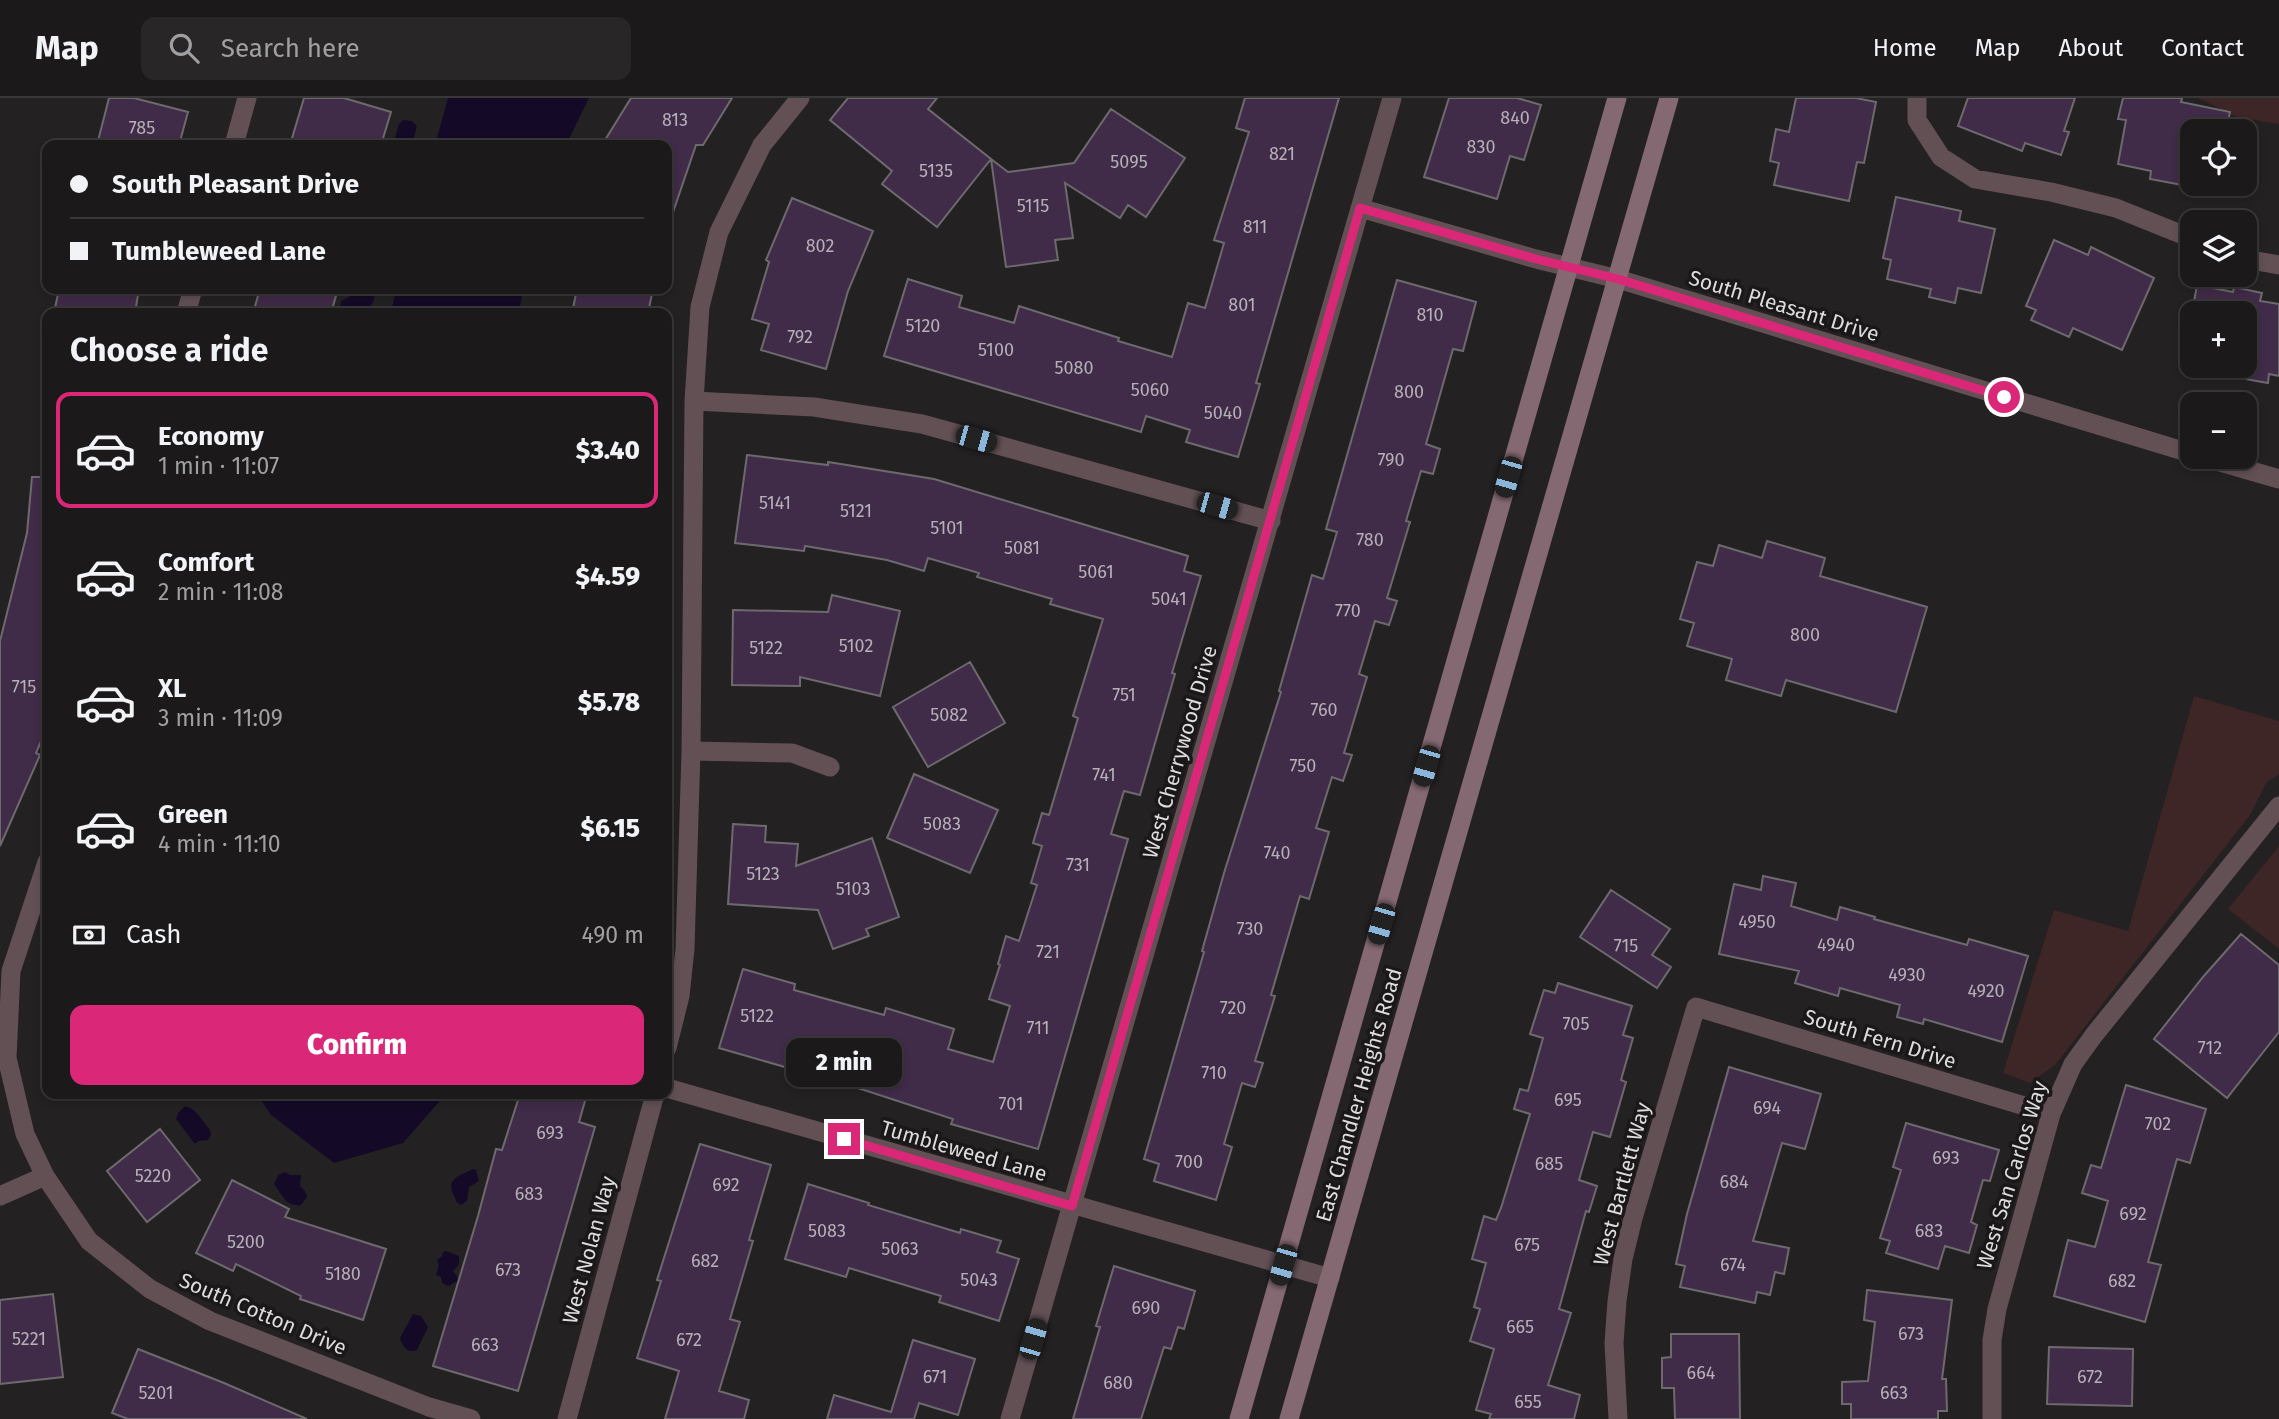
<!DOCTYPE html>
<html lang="en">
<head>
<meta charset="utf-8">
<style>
  body { margin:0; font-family:"Fira Sans",sans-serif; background:#282627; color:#f1f3f6; height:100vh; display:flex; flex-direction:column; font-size:26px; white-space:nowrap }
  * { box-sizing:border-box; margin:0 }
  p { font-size:23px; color:#a0a0a2 }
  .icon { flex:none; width:38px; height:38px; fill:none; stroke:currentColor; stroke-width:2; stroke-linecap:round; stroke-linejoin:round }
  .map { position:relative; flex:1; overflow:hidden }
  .panel { position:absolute; left:42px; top:210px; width:630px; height:791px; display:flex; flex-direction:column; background:#1b191a; border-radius:14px; box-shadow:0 4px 10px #0003,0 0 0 2px #393839 }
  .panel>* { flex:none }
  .guide { position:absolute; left:42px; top:42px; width:630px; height:154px; border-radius:14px; box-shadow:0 4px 10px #0003,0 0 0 2px #393839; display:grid; align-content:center; height:154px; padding:0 28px; background:#1b191a }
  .controls { position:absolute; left:2180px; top:21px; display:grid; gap:14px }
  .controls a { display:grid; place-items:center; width:77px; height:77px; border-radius:14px; background:#1b191a; box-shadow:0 4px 10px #0003,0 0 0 2px #393839; font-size:35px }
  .end { position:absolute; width:32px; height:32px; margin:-16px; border:9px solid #db2777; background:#fff; box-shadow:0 0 0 4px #fff }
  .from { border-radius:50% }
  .bubble { position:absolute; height:49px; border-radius:14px; background:#1b191a; box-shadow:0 4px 10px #0003,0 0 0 2px #393839; font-size:23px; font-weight:800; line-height:49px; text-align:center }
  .car { position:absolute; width:21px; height:42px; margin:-21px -10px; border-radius:9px; box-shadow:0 0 5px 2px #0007; background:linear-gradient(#222 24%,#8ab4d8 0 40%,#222 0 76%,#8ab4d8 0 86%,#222 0) }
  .guide b { display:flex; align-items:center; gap:24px; height:66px; font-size:26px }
  .guide b+b { border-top:2px solid #393839 }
  .guide i { width:18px; height:18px; background:#f1f3f6 }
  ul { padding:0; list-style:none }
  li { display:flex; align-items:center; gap:21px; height:116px; margin:0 14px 10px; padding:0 14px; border:4px solid transparent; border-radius:14px }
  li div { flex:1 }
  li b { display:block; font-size:26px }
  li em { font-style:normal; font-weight:800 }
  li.on { border-color:#db2777 }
  li>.icon { width:63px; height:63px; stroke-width:1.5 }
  h2 { padding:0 28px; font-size:32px; line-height:84px }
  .pay { display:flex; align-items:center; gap:18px; height:77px; padding:0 28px; font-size:26px }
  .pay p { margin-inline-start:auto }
  .cta { display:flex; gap:14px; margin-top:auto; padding:14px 28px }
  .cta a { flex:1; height:80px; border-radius:14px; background:#db2777; color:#fff; font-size:28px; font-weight:800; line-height:80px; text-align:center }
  header { display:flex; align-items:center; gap:42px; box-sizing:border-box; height:98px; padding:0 35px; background:#1b191a; border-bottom:2px solid #393839 }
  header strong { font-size:33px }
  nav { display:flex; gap:38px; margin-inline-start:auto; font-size:24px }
  .search { width:490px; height:63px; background:#282627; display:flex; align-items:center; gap:18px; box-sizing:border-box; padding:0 24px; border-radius:14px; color:#a0a0a2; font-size:26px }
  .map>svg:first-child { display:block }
  .green { fill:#3e2526 }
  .water { fill:#140a27 }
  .building { fill:#402b48; stroke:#6d6a6e; stroke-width:2 }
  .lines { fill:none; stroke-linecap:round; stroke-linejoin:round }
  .minor { stroke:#625055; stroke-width:19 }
  .secondary { stroke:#856972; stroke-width:19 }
  .route { stroke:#db2777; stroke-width:9 }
  .labels { text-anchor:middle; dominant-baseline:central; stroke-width:7; stroke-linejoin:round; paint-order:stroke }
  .number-label { font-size:18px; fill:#b6b0b8 }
  .street-label { font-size:21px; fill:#dedcdd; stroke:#1b181a }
</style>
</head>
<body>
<header>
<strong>Map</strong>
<div class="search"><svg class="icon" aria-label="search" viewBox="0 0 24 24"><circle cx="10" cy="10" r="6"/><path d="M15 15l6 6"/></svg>Search here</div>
<nav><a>Home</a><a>Map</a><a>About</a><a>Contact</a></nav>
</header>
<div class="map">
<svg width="2279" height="1321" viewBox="0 0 2279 1321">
  <rect width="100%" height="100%" fill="#242123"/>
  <path class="green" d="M2198,0H2279V26L2237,19Z
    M2194,598L2279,623V676L2266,685L2250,717L2055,967L2030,985L2003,975L2054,812L2128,833Z
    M2279,748V851L2228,811Z"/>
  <path class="water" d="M448,0H589L566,47H435Z
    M403,22L412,23L417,28L412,47H393L399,26Z
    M353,191H375L374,202L366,215H340L341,203L349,199L348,195Z
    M396,191H523L519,215H391Z
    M257,996H446L403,1045L334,1065L271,1017Z
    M185,1008C196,1010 203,1024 210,1032L211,1036L208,1042L198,1043L195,1046L176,1021L178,1015Z
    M473,1071L476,1072L479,1083L469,1089L467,1103L461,1107C452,1101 459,1107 454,1098C445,1080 460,1078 473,1071Z
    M285,1074L290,1077H301L300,1088L305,1093L307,1099L301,1107C286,1109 282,1097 274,1086L278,1077Z
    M446,1153L459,1158V1166L453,1173L457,1178L458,1183L448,1188L442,1185L441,1179L436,1177L439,1167L437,1162L442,1158L443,1154Z
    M413,1216L421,1218L428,1229L417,1252C408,1256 402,1248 400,1240Z"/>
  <path class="building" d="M109,0H134L188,14L179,47H97Z
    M304,0H344L391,14L381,47H290Z
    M631,0H732L703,47H696L670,123L667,122V47H602Z
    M848,0H937L928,11L991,61L937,129L882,86L892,73L830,22Z
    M1245,0H1339L1256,285L1260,286L1238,359L1186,344L1190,332L1146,318L1141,334L884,258L908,181L962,198L959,209L1014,225L1019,208L1119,240L1118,243L1172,259L1188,205L1205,210L1224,145L1214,142L1249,34L1236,30Z
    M1449,0H1517L1541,7L1524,62L1510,58L1497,101L1424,79Z
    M1796,0H1856L1876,4L1864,65L1857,64L1849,103L1774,87L1779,65L1770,63L1776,31L1789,34Z
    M1968,0H2075L2064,33L2069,34L2061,57L2025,45L2022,53L1958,28Z
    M2123,0H2182L2181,4L2230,14L2226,33H2193V89L2150,81L2151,73L2118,66L2126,22L2118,21Z
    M1111,11L1185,60L1146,119L1128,107L1120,120L1065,85L1073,140L1055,142L1058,162L1006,169L991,61L1008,74L1074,65Z
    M1896,99L1961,113L1959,123L1995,131L1981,195L1958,190L1955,205L1929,199L1931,191L1887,181L1891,162L1883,160Z
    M792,100L873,133L848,193L826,271L761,252L769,226L752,221L769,164L766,162Z
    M2054,142L2088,157L2091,149L2154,180L2122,252L2073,230L2069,239L2031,222L2036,212L2026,208Z
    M1397,182L1476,204L1463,253L1453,251L1426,346L1440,351L1433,376L1421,373L1406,423L1410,424L1387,500L1397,503L1389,527L1375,523L1359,576L1367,579L1344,655L1352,657L1343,683L1332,679L1316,730L1329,734L1309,801L1300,798L1271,897L1275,898L1255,963L1263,965L1255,989L1242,985L1224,1046L1232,1049L1216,1102L1154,1083L1159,1066L1144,1061L1204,854L1202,853L1224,775L1281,594L1279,593L1312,477L1323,481L1337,434L1326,431Z
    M2197,187L2233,194L2234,189L2262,195L2260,203L2279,206V278L2269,276L2268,285L2245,281V215H2192Z
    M59,191H139L135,215H54Z
    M260,191H338L331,215H253Z
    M577,191H653L648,215H572Z
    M747,357L828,367V364L934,381L1188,458L1184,473L1201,478L1172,575L1175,576L1140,697L1124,693L1111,736L1128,741L1038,1051L951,1026L953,1021L861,991L719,950L743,871L795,886L794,892L884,917L886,910L954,931L948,951L993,964L1010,908L989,901L1000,867L998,866L1006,838L1019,843L1037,787L1031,785L1042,748L1033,745L1042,715L1049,717L1078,620L1073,618L1103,521L1050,506L1052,501L977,479L979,475L928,460L924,473L887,462L805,448L804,453L735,445Z
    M32,379H47V629L36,655L40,657L0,748V543L27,435Z
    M1767,443L1825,460L1820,478L1927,509L1896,614L1786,582L1781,598L1726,582L1732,561L1687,548L1694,525L1680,521L1697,464L1713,468L1719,447L1762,460Z
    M832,497L900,513L880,598L800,579V588L732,587L733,512L828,514Z
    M970,564L1005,625L928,669L893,609Z
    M914,676L998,712L970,775L887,740Z
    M733,726L766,728L765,744L798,746L796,768L872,740L899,819L866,831L869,838L833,851L818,812L728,806Z
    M1763,778L1796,785L1791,808L1837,822L1840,809L1875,819L1874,821L1967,847L1969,841L2028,858L2002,944L1924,921L1923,926L1897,919L1900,907L1840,890L1838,898L1795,885L1799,873L1719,856L1734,786L1761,792Z
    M1611,792L1670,831L1652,857L1671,869L1657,890L1580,839Z
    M2241,836L2279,867V934L2227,1000L2154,941L2203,879Z
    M1558,885L1632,908L1623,937L1633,940L1621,982L1626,984L1610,1039L1593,1034L1579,1082L1597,1088L1589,1114L1586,1113L1559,1211L1571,1215L1548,1287L1580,1297L1574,1321H1489L1491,1316L1476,1312L1494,1251L1470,1243L1480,1211L1474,1209L1486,1165L1472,1161L1484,1118L1496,1122L1501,1110L1530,1016L1514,1011L1520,991L1528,993L1543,940L1530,936L1544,892L1555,895Z
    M1729,969L1821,996L1805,1051L1782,1045L1753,1143L1789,1150L1784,1176L1775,1174L1770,1197L1757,1194L1755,1205L1680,1189L1685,1168L1676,1166L1687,1116Z
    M2126,987L2206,1011L2190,1065L2177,1061L2148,1164L2161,1167L2145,1224L2054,1198L2068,1142L2095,1149L2108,1103L2082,1095L2091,1067L2101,1070Z
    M520,996H587L579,1024L595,1029L518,1293L433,1268L478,1118L496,1051L502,1052Z
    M1906,1025L1999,1052L1990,1083L1983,1082L1971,1124L1977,1127L1969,1155L1945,1148L1938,1171L1886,1155L1890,1143L1880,1140L1901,1072L1893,1069Z
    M160,1031L200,1082L147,1124L107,1073Z
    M700,1046L771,1067L749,1142L753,1143L730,1221L740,1224L719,1293L749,1302L744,1321H665L679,1273L637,1260L661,1183L657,1182Z
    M232,1082L289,1111L285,1119L386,1151L363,1222L300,1201L301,1198L236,1166L233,1173L196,1155Z
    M808,1086L869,1105L868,1107L960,1135L961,1131L1001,1143L997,1154L1019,1161L999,1223L939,1204L941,1198L849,1170L846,1179L785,1161Z
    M1114,1168L1195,1193L1184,1231L1178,1229L1171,1251L1164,1249L1141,1321H1073L1100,1229L1096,1228Z
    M1867,1192L1952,1202L1942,1281H1946L1947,1313H1938V1321H1851V1306H1842V1284L1868,1283L1875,1224L1864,1222Z
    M53,1196L63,1279L0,1286V1202Z
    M1671,1236H1739L1740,1321H1675L1674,1290H1662V1260L1671,1259Z
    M913,1242L975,1261L958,1317L919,1305L914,1321H827L834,1297L891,1314Z
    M2049,1249L2133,1251L2132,1308L2047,1306Z
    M138,1251L224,1285L307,1321H128L112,1315Z"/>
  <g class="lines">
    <path class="minor" d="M1917,0V22L1941,59L1975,81L2051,94L2116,110L2193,141
      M234,47L247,0
      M1360,110L1536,161L1618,181L2193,356
      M2245,161L2279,167
      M186,215L193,191
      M694,303L814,309L922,326L1271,423
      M2203,359L2279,381
      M691,653L792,655L830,669
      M47,764L11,873L7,960L25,1036L45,1078L89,1143L150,1191L210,1223L429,1309L471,1321
      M667,950L680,898L685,851L691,653L694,303L700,209L719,134L762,47L800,0
      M667,990L1330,1180
      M0,1098L45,1078
      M567,1321L655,996
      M1010,1321L1392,0
      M1618,1321L1614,1245L1617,1203L1623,1161L1633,1120L1696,909L2051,1016
      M1992,1321V1242L1997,1211L2051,1016L2073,966L2094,937L2279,708"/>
    <path class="secondary" d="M1239,1321L1617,0
      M1289,1321L1669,0"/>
  </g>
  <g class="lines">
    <path class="route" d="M844,1041L1072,1108L1360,110L1536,161L1618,181L2004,299"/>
  </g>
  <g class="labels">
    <g class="number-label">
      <text x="1515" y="20">840</text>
      <text x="675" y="22">813</text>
      <text x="142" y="30">785</text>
      <text x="1481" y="49">830</text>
      <text x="1282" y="56">821</text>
      <text x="1129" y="64">5095</text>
      <text x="936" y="73">5135</text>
      <text x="1033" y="108">5115</text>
      <text x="1255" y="129">811</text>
      <text x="820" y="148">802</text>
      <text x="1242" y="207">801</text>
      <text x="1430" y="217">810</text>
      <text x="923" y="228">5120</text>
      <text x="800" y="239">792</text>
      <text x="996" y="252">5100</text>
      <text x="1074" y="270">5080</text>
      <text x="1150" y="292">5060</text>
      <text x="1409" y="294">800</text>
      <text x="1223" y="315">5040</text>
      <text x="1391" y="362">790</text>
      <text x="775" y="405">5141</text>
      <text x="856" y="413">5121</text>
      <text x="947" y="430">5101</text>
      <text x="1370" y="442">780</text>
      <text x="1022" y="450">5081</text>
      <text x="1096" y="474">5061</text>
      <text x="1169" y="501">5041</text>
      <text x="1348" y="513">770</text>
      <text x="1805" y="537">800</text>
      <text x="856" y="548">5102</text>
      <text x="766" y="550">5122</text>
      <text x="24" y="589">715</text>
      <text x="1124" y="597">751</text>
      <text x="1324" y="612">760</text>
      <text x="949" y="617">5082</text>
      <text x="1303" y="668">750</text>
      <text x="1104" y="677">741</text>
      <text x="942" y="726">5083</text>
      <text x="1277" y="755">740</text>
      <text x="1078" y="767">731</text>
      <text x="763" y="776">5123</text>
      <text x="853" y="791">5103</text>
      <text x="1757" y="824">4950</text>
      <text x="1250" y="831">730</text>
      <text x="1836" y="847">4940</text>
      <text x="1626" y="848">715</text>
      <text x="1048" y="854">721</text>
      <text x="1907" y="877">4930</text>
      <text x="1986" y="893">4920</text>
      <text x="1233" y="910">720</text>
      <text x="757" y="918">5122</text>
      <text x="1576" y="926">705</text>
      <text x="1038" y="930">711</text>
      <text x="2210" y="950">712</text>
      <text x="1214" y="975">710</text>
      <text x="1568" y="1002">695</text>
      <text x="1011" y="1006">701</text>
      <text x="1767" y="1010">694</text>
      <text x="2158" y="1026">702</text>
      <text x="550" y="1035">693</text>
      <text x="1946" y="1060">693</text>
      <text x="1189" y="1064">700</text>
      <text x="1549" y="1066">685</text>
      <text x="153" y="1078">5220</text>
      <text x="1734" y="1084">684</text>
      <text x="726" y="1087">692</text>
      <text x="529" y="1096">683</text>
      <text x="2133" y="1116">692</text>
      <text x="827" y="1133">5083</text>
      <text x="1929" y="1133">683</text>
      <text x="246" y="1144">5200</text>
      <text x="1527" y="1147">675</text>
      <text x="900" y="1151">5063</text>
      <text x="705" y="1163">682</text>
      <text x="1733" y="1167">674</text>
      <text x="508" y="1172">673</text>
      <text x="343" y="1176">5180</text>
      <text x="979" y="1182">5043</text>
      <text x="2122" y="1183">682</text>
      <text x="1146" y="1210">690</text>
      <text x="1520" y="1229">665</text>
      <text x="1911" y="1236">673</text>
      <text x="29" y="1241">5221</text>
      <text x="689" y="1242">672</text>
      <text x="485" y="1247">663</text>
      <text x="1701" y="1275">664</text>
      <text x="935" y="1279">671</text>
      <text x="2090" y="1279">672</text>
      <text x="1118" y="1285">680</text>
      <text x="156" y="1295">5201</text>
      <text x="1894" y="1295">663</text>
      <text x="1528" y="1304">655</text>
    </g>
    <g class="street-label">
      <text transform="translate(1784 208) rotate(17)">South Pleasant Drive</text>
      <text transform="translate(1180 654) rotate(-74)">West Cherrywood Drive</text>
      <text transform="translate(1880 941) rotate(17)">South Fern Drive</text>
      <text transform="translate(1359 997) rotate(-74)">East Chandler Heights Road</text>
      <text transform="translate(964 1053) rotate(16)">Tumbleweed Lane</text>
      <text transform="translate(2012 1077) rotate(-73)">West San Carlos Way</text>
      <text transform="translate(1622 1086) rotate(-75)">West Bartlett Way</text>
      <text transform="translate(589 1152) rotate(-75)">West Nolan Way</text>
      <text transform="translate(263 1216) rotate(23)">South Cotton Drive</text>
    </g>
  </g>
</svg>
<div class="controls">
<a><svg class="icon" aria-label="locate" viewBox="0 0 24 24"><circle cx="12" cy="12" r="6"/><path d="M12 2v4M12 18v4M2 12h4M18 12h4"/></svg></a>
<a><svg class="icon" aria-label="layers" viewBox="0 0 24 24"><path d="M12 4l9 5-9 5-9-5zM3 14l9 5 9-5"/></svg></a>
<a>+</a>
<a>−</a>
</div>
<i class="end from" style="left:2004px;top:299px"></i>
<i class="end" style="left:844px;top:1041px"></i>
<div class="bubble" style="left:786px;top:940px;width:116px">2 min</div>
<i class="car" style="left:976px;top:341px;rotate:106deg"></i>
<i class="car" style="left:1508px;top:379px;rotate:196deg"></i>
<i class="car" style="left:1217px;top:408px;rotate:106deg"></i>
<i class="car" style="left:1426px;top:668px;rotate:196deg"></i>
<i class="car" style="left:1381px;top:826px;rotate:196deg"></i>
<i class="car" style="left:1283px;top:1167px;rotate:196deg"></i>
<i class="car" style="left:1033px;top:1241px;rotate:16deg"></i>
<div class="guide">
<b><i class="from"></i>South Pleasant Drive</b>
<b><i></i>Tumbleweed Lane</b>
</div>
<section class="panel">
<h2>Choose a ride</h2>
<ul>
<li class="on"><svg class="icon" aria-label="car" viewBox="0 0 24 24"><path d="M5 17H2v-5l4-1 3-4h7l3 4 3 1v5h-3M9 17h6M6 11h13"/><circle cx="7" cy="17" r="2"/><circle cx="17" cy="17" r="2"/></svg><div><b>Economy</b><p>1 min · 11:07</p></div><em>$3.40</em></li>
<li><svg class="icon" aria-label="car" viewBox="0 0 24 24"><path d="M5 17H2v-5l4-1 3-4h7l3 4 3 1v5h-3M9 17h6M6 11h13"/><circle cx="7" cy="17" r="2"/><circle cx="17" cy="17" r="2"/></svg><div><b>Comfort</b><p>2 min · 11:08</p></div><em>$4.59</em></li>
<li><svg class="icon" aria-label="car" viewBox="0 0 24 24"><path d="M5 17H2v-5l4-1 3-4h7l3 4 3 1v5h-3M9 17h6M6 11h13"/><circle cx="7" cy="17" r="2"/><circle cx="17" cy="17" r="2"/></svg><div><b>XL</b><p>3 min · 11:09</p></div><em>$5.78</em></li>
<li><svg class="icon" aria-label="car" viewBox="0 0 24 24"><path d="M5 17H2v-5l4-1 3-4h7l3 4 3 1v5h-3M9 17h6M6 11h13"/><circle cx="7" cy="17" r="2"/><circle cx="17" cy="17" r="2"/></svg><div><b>Green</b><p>4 min · 11:10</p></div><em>$6.15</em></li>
</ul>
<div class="pay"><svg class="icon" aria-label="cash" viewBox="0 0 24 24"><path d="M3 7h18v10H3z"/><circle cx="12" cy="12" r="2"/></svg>Cash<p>490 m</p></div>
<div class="cta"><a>Confirm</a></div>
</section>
</div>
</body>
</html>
